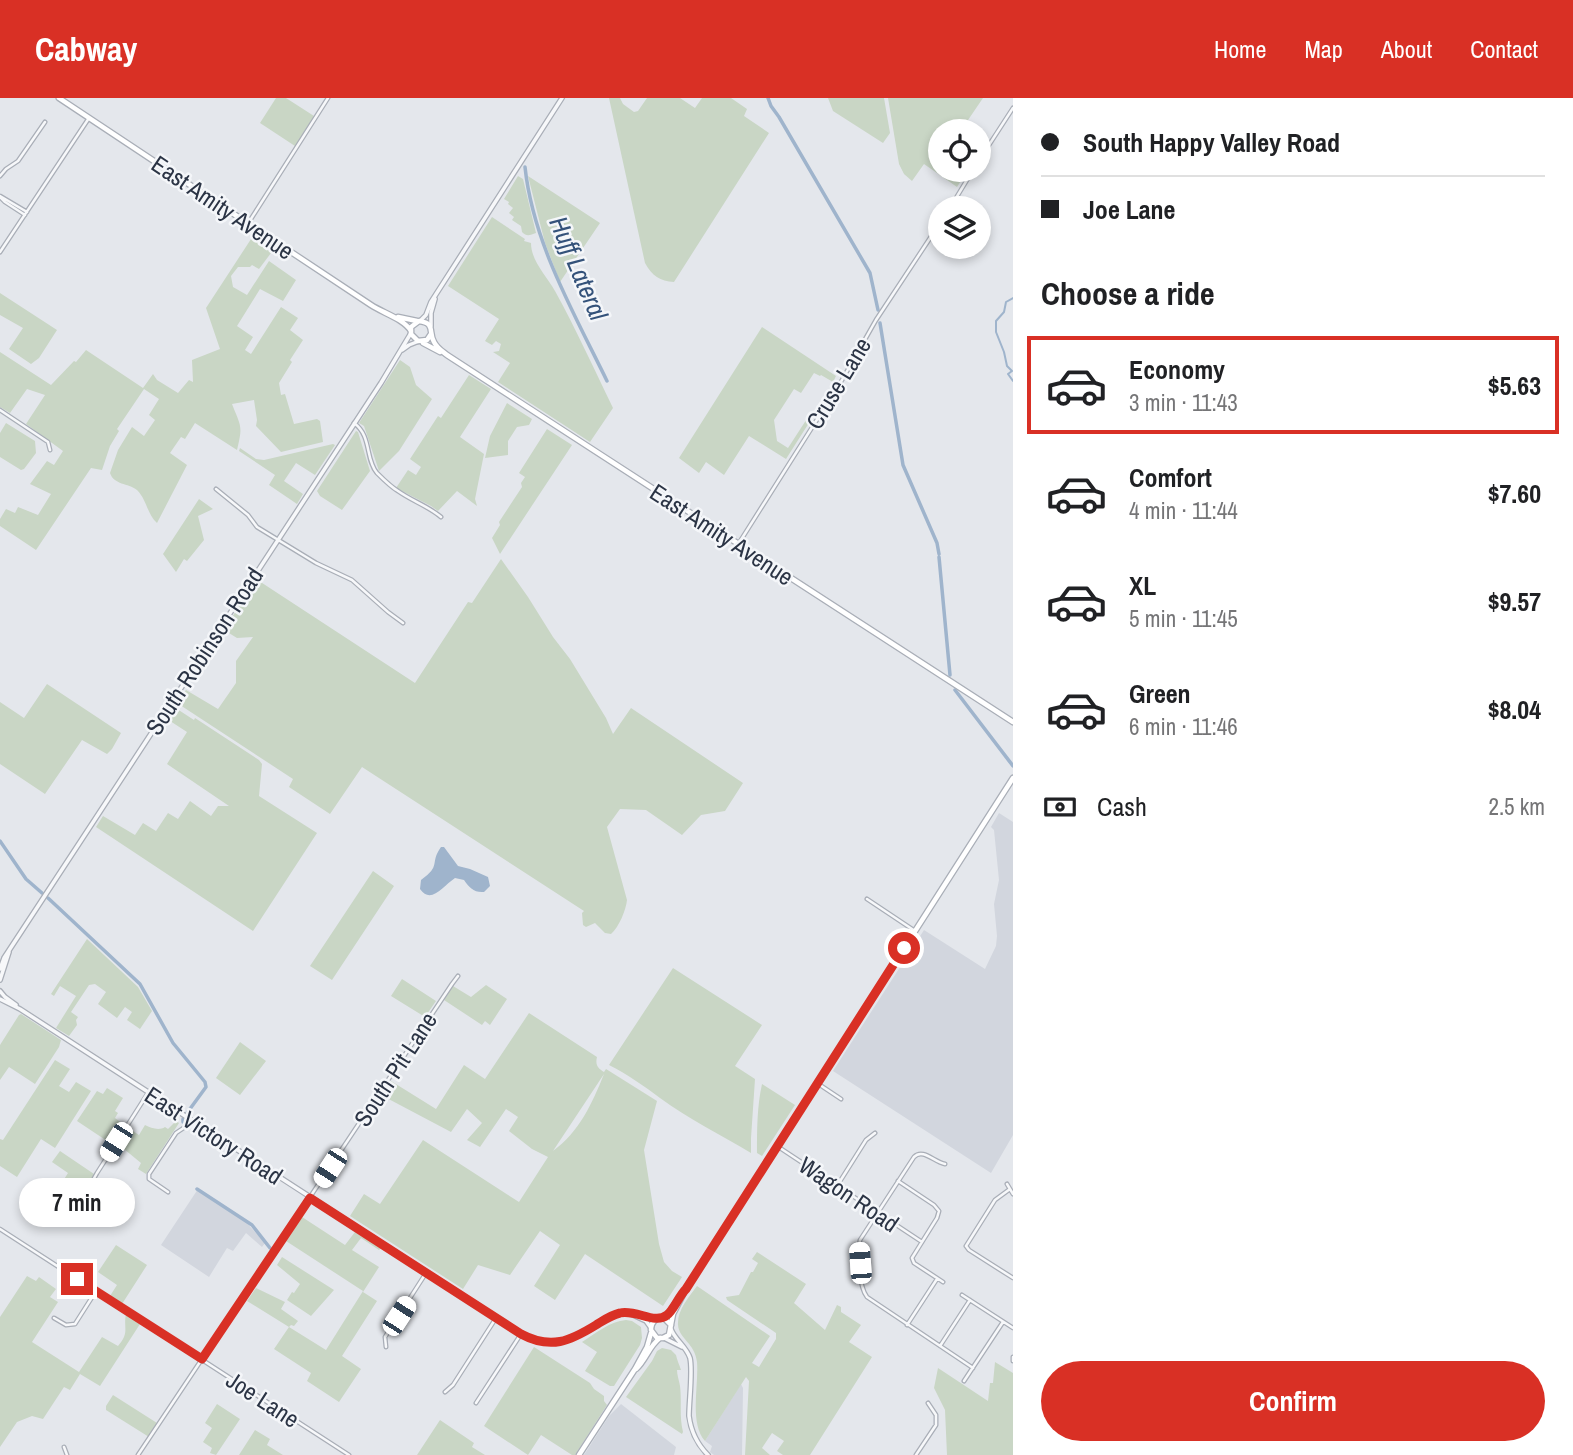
<!DOCTYPE html>
<html lang="en">
<head>
<meta charset="utf-8">
<style>
  body { margin:0; font-family:"Archivo Narrow",sans-serif; background:#f6f6f6; color:#202124; height:100vh; display:flex; flex-direction:column; font-size:26px; white-space:nowrap }
  * { box-sizing:border-box; margin:0 }
  p { font-size:23px; color:#757577 }
  .icon { flex:none; width:38px; height:38px; fill:none; stroke:currentColor; stroke-width:2; stroke-linecap:round; stroke-linejoin:round }
  .map { position:relative; flex:1; overflow:hidden }
  .side { display:flex; flex-direction:column; background:#fff; width:560px }
  .side>* { flex:none }
  .hud { display:grid; align-content:center; height:154px; padding:0 28px; background:#fff }
  .buttons { position:absolute; left:928px; top:21px; display:grid; gap:14px }
  .buttons a { display:grid; place-items:center; width:63px; height:63px; border-radius:50%; background:#fff; box-shadow:0 4px 10px #0003; font-size:35px }
  .end { position:absolute; width:32px; height:32px; margin:-16px; border:9px solid #d93025; background:#fff; box-shadow:0 0 0 4px #fff }
  .from { border-radius:50% }
  .bubble { position:absolute; height:49px; border-radius:24px; background:#fff; box-shadow:0 4px 10px #0003; font-size:23px; font-weight:800; line-height:49px; text-align:center }
  .car { position:absolute; width:21px; height:42px; margin:-21px -10px; border-radius:9px; box-shadow:0 0 5px 2px #0007; background:linear-gradient(#fff 24%,#345 0 40%,#fff 0 76%,#345 0 86%,#fff 0) }
  .hud b { display:flex; align-items:center; gap:24px; height:66px; font-size:26px }
  .hud b+b { border-top:2px solid #e0e0e0 }
  .hud i { width:18px; height:18px; background:#202124 }
  ul { padding:0; list-style:none }
  li { display:flex; align-items:center; gap:21px; height:98px; margin:0 14px 10px; padding:0 14px; border:4px solid transparent; border-radius:0px }
  li div { flex:1 }
  li b { display:block; font-size:26px }
  li em { font-style:normal; font-weight:800 }
  li.current { border-color:#d93025 }
  li>.icon { width:63px; height:63px; stroke-width:1.5 }
  h2 { padding:0 28px; font-size:32px; line-height:84px }
  .pay { display:flex; align-items:center; gap:18px; height:77px; padding:0 28px; font-size:26px }
  .pay p { margin-inline-start:auto }
  .action { display:flex; gap:14px; margin-top:auto; padding:14px 28px }
  .action a { flex:1; height:80px; border-radius:42px; background:#d93025; color:#fff; font-size:28px; font-weight:800; line-height:80px; text-align:center }
  header { display:flex; align-items:center; gap:42px; box-sizing:border-box; height:98px; padding:0 35px; background:#d93025; color:#fff }
  header strong { font-size:33px }
  nav { display:flex; gap:38px; margin-inline-start:auto; font-size:24px }
  main { display:flex; flex:1; min-height:0 }
  .map>svg:first-child { display:block }
  .built { fill:#d2d6de }
  .green { fill:#c9d6c5; fill-rule:evenodd }
  .water { fill:#9fb4cc }
  .lines { fill:none; stroke-linecap:round; stroke-linejoin:round }
  .stream { stroke:#9fb4cc; stroke-width:2 }
  .canal { stroke:#9fb4cc; stroke-width:3.5 }
  .minor-casing { stroke:#a9aeb7; stroke-width:5 }
  .tertiary-casing { stroke:#a9aeb7; stroke-width:6 }
  .secondary-casing { stroke:#a9aeb7; stroke-width:7 }
  .minor { stroke:#f7f8fa; stroke-width:2.5 }
  .tertiary { stroke:#f7f8fa; stroke-width:3.5 }
  .secondary { stroke:#fff; stroke-width:4.5 }
  .route { stroke:#d93025; stroke-width:9 }
  .labels { text-anchor:middle; dominant-baseline:central; stroke-width:5; stroke-linejoin:round; paint-order:stroke }
  .street-label { font-size:24px; fill:#2b3445; stroke:#f4f6f9 }
  .water-label { font-size:26px; font-style:italic; fill:#34527a; stroke:#f4f6f9 }
</style>
</head>
<body>
<header>
<strong>Cabway</strong>
<nav><a>Home</a><a>Map</a><a>About</a><a>Contact</a></nav>
</header>
<main>
<div class="map">
<svg width="1013" height="1357" viewBox="0 0 1013 1357">
  <rect width="100%" height="100%" fill="#e4e7ec"/>
  <path class="built" d="M999,715L1013,724V1037L991,1075L833,973L924,832L985,871L996,848L997,838L994,806L999,782L994,732L991,729Z
    M198,1091L245,1123L265,1145L262,1149L246,1135L233,1153L227,1150L209,1179L161,1147Z
    M741,1286L743,1290L742,1357H714L710,1354L712,1348L705,1343Z
    M621,1306L676,1349L674,1357H584L609,1318Z"/>
  <path class="green" d="M276,0H286L314,18L295,48L260,25Z
    M609,0H620L623,6L634,14L638,13L647,0H680L695,10L702,0H731L747,11L744,18L769,35L674,184C660,183 652,178 645,165Z
    M828,0H884L890,35L883,45L833,13Z
    M888,0H983L966,25L970,28L966,33H952L946,29L943,33H940V39L937,43L940,45V72H968L957,89L924,66L912,83L904,76L899,66Z
    M518,78L523,81L536,135C530,137 527,139 522,134L521,128L512,122L514,119L509,115L513,110L508,106L509,104L504,101Z
    M528,78L600,125L560,184L545,145Z
    M492,119L525,141L524,143L531,145C531,163 546,177 555,193C576,231 594,271 613,310L590,344L498,284L510,265L493,254L499,253L501,246L496,243L492,247L485,243L499,221L448,188Z
    M253,138L271,149V155L259,171L252,167L250,169H238L231,178L233,189L247,197L269,163L296,182L283,203L260,191L237,228L253,239L245,252L251,256L281,209L298,220L290,232L303,242L290,262L292,264L279,285L281,297L285,296L294,326L317,321L320,323L323,344L281,354L256,328L257,322L254,302L232,306C241,329 243,327 237,352L195,325L185,341L181,339L170,355L187,367L157,425C147,416 147,402 137,392C128,385 114,387 110,375L118,352L132,329L144,338L155,322L149,317L159,301L144,291L117,331L119,333L110,348L102,372L91,370L36,452L0,428V421L6,411L15,415L18,409L38,417L51,396L30,386L47,363L54,367L63,353L26,326L45,297L27,291L10,315L0,309V254L51,287L74,263L76,264L86,252L143,290L153,276L157,282L178,295L189,282L193,284L192,262L220,251L206,210Z
    M0,195L57,232L39,260L31,266L9,251L23,230L0,217Z
    M762,229L836,278L833,284L821,277L820,278L814,275L801,295L794,291L774,322L777,343L788,350L812,313L814,317L786,361L749,338L724,377L706,364L699,375L679,360Z
    M400,262L410,269L416,287L432,301L399,353L379,373L364,328L359,325Z
    M469,277L491,291L460,339L484,356L475,401L477,408L457,393L438,413L431,408L396,390L408,372L416,377L421,369L410,361L438,318L441,320Z
    M507,305L532,321L529,327L517,329L508,343V357L485,360L490,338Z
    M6,325L35,343L36,355L24,371L21,372L0,359V335Z
    M547,331L572,347L500,456L492,440L500,427L499,424L522,389L521,385L525,379L519,375Z
    M356,333L358,334L370,373L342,412L320,398L317,393Z
    M333,346L335,347L315,377L296,365L284,383L303,396L297,406L269,387L275,377L239,353L240,350L256,361L264,362Z
    M199,401L213,411L198,418L204,442L187,463L184,461L176,474L163,456Z
    M501,461L528,499L553,539L570,561L606,620L613,636L631,610L743,685L725,713L701,717L682,737L646,712L620,711L607,729L627,802C626,812 619,829 611,836L605,835L595,825L586,829L583,827L582,815L584,813L362,669L330,716L289,689L293,681L177,605L186,592L218,611L236,585V563L253,539L237,540L224,532L256,481L415,585L468,504L472,505Z
    M47,586L121,635L112,651L107,656L82,642L45,696L0,666V604L24,620Z
    M174,609L194,622L195,620L259,662L262,666L259,698L317,735L253,833L96,729L103,718L135,737L143,725L156,733L168,715L178,721L190,703L211,718L218,708H229L167,666L187,634L167,621Z
    M373,773L394,788L332,882L310,868Z
    M87,841L138,889L152,913L140,931L127,922L132,914L125,909L117,920L98,906L106,894L95,886L89,887L71,914L78,919L76,922L77,927L69,938L56,930L76,898L60,888L54,898L51,896Z
    M673,870L762,927L735,968L755,981L751,1040V1055C721,1037 689,1021 660,1000C644,988 627,976 609,967Z
    M402,881L436,903L425,919L391,898Z
    M486,887L507,901L490,927L485,923L482,927L444,902L453,888L471,899Z
    M529,915L597,959C595,967 598,970 604,974L606,971L657,1003L644,1052L659,1146L664,1164L672,1173L682,1179L663,1208L585,1156L555,1202L534,1188L560,1147L540,1133L510,1177L478,1167L463,1191L350,1118L364,1096L380,1106L423,1042L519,1104L548,1059L532,1051L509,1033L518,1019L506,1011L480,1049L467,1042L482,1025L467,1011L451,1034L381,997L391,983L436,1011L464,967L485,981ZM604,976C592,1006 579,1034 553,1053Z
    M21,916L61,942L59,949L35,986L9,969L0,982V947L19,917Z
    M240,944L266,963L240,997L216,980Z
    M55,962L70,971L59,988L69,994L76,984L91,993L55,1050L41,1041L17,1079L0,1068V1041L3,1042Z
    M762,986L795,1007L762,1058L757,1055C757,1031 757,1009 762,986Z
    M107,990L123,1000L115,1013L118,1015L115,1020L126,1028L113,1047L77,1023L97,993L103,996Z
    M176,1023L179,1025L146,1076L138,1071L141,1065L124,1051L126,1045L122,1042L130,1031L139,1037L145,1027C151,1030 159,1033 165,1029L168,1031Z
    M60,1053L94,1076L70,1114L51,1102L68,1075L52,1064Z
    M302,1119L345,1147L355,1134L381,1150L379,1152L361,1140L352,1152L379,1169L363,1194L377,1203L342,1258L361,1271L339,1304L307,1283L311,1275L274,1251L289,1229L247,1203L256,1190L285,1204L281,1211L298,1223L294,1228L291,1227L289,1229L326,1252L363,1193L286,1143Z
    M116,1147L147,1167L122,1206L110,1198L117,1187L98,1174Z
    M757,1154L806,1186L794,1205L825,1232L837,1207L841,1209V1214L861,1227L849,1244L872,1259L810,1357H783L777,1353L784,1343L772,1335L762,1350L770,1357H745L749,1283L746,1279L705,1343C689,1325 699,1287 697,1264C695,1245 679,1241 678,1227C677,1212 689,1199 697,1188L770,1238L752,1265L759,1269L776,1241V1235L727,1202L726,1199L739,1197L751,1174H753L758,1165L752,1161Z
    M282,1159L334,1192L311,1218L287,1202L292,1194L294,1195L300,1186L277,1167Z
    M27,1178L36,1183L39,1179L56,1191L50,1199L58,1204L32,1244L79,1274L102,1239L118,1248C130,1234 123,1231 126,1216L140,1226L100,1288L80,1276L70,1292L64,1289L43,1321L32,1318L17,1324L0,1349V1219Z
    M626,1222L632,1223L641,1229L642,1240L640,1247L614,1288H610L585,1273L597,1254L582,1244C595,1236 610,1223 626,1222Z
    M534,1249L590,1285L594,1291L604,1298V1303L607,1307L575,1357H572L541,1337L528,1357L484,1328Z
    M662,1250L671,1252L676,1257C677,1262 679,1266 681,1272H677C677,1277 679,1282 680,1288C682,1304 679,1318 683,1334L682,1336L626,1299L652,1263L657,1253Z
    M995,1264L1013,1275V1357H947L945,1312L934,1290L938,1270L988,1303L990,1285H993Z
    M113,1297L157,1325L149,1339L106,1312V1308Z
    M217,1306L240,1321L216,1357L210,1355L212,1350L203,1344L212,1330L205,1325Z
    M440,1322L474,1345L472,1349L485,1357H417Z
    M255,1332L270,1341L267,1347L283,1357H239Z"/>
  <path class="water" d="M441,749H444L458,768L470,771L488,779L490,788L484,794C474,795 469,789 464,782L455,780C443,788 431,807 420,791L421,782C442,767 429,766 441,749Z"/>
  <g class="lines">
    <path class="stream" d="M1013,200L1006,204L1004,214L996,223V234L1004,254L1007,268L1012,273L1008,276L1013,283"/>
    <path class="canal" d="M768,0L771,8L779,19L870,175L878,212
      M525,69C533,145 574,215 607,283
      M880,225L903,367L937,445L939,456
      M939,459L950,577
      M955,592L1013,668
      M0,743L26,781L42,795
      M48,800L140,886L173,945L205,984L206,989L187,1015
      M183,1021V1024
      M197,1091L252,1127L270,1150"/>
    <defs>
      <path id="minor" d="M978,64L1013,10
        M0,78L6,71L18,63L45,24
        M0,98L27,114
        M0,99L5,104L25,117
        M950,110L973,72
        M249,124L328,0
        M0,154L89,20
        M0,312L48,344L50,352
        M354,325C372,338 365,361 377,375C383,381 391,389 398,393C412,403 428,408 441,419
        M216,391L248,417L257,429L316,465L352,482L388,514L403,525
        M739,445L842,282L876,222L940,125
        M867,801L915,833
        M817,985L841,1001
        M777,1048L922,1144
        M945,1066C934,1064 923,1050 914,1059L860,1142C857,1155 859,1189 867,1199L973,1270
        M898,1083L934,1107L939,1113L937,1120L912,1160L914,1165L943,1184
        M1007,1086L1013,1096
        M837,1088L866,1042L875,1035
        M168,1094L149,1081V1076L176,1035L185,1029L190,1022
        M87,1117L84,1098L97,1075L148,995
        M0,1131L349,1357
        M966,1148L995,1102L1010,1091
        M966,1148L969,1152L1013,1180
        M962,1197L1013,1230
        M54,1220L66,1227L75,1226L96,1193
        M907,1227L937,1181
        M940,1248L970,1202
        M386,1249L385,1239L426,1175
        M1013,1259V1263
        M964,1283L1003,1224
        M445,1294L453,1287L496,1220
        M476,1305L521,1236
        M64,1349L67,1357
        M138,1357L452,886L458,878
        M916,1357L936,1327V1317L928,1305"/>
      <path id="tertiary" d="M420,223L426,217L431,204L562,0
        M431,228V215L435,201
        M402,252L409,247L419,243
        M0,871L4,860L381,285L411,235
        M0,882L9,854
        M0,893L5,899L16,907
        M0,901L20,911L528,1240C559,1251 574,1240 600,1225C606,1221 612,1217 620,1215C633,1212 644,1219 657,1221
        M631,1216L646,1223L651,1230
        M671,1231C675,1242 686,1248 690,1260C693,1273 689,1303 689,1318C691,1334 697,1346 708,1357
        M664,1240L682,1249"/>
      <path id="secondary" d="M59,0L371,207C383,215 404,221 411,233
        M398,219L417,223
        M431,236L427,242L418,243L411,236V229L419,223C436,225 428,234 434,244C437,250 442,253 447,257L1013,624
        M423,245L440,254
        M663,1219L669,1215L683,1194
        M671,1227L664,1220C656,1219 651,1224 651,1232L657,1240H663L669,1237L673,1216L686,1191L1013,680
        M636,1271C646,1262 649,1248 660,1240
        M579,1357L635,1271L647,1249L651,1235"/>
    </defs>
    <use href="#minor" class="minor-casing"/>
    <use href="#tertiary" class="tertiary-casing"/>
    <use href="#secondary" class="secondary-casing"/>
    <use href="#minor" class="minor"/>
    <use href="#tertiary" class="tertiary"/>
    <use href="#secondary" class="secondary"/>
  </g>
  <g class="lines">
    <path class="route" d="M77,1181L202,1261L310,1100L521,1236C551,1252 570,1243 596,1227C604,1222 611,1217 620,1215C636,1211 655,1227 667,1217C673,1213 679,1198 686,1191L904,850"/>
  </g>
  <g class="labels">
    <g class="street-label">
      <text transform="translate(223 109) rotate(34)">East Amity Avenue</text>
      <text transform="translate(838 285) rotate(-59)">Cruse Lane</text>
      <text transform="translate(722 436) rotate(33)">East Amity Avenue</text>
      <text transform="translate(204 553) rotate(-57)">South Robinson Road</text>
      <text transform="translate(395 971) rotate(-57)">South Pit Lane</text>
      <text transform="translate(214 1037) rotate(33)">East Victory Road</text>
      <text transform="translate(849 1096) rotate(34)">Wagon Road</text>
      <text transform="translate(263 1301) rotate(33)">Joe Lane</text>
    </g>
    <g class="water-label">
      <text transform="translate(579 170) rotate(67)">Huff Lateral</text>
    </g>
  </g>
</svg>
<div class="buttons">
<a><svg class="icon" aria-label="locate" viewBox="0 0 24 24"><circle cx="12" cy="12" r="6"/><path d="M12 2v4M12 18v4M2 12h4M18 12h4"/></svg></a>
<a><svg class="icon" aria-label="layers" viewBox="0 0 24 24"><path d="M12 4l9 5-9 5-9-5zM3 14l9 5 9-5"/></svg></a>
</div>
<i class="end from" style="left:904px;top:850px"></i>
<i class="end" style="left:77px;top:1181px"></i>
<div class="bubble" style="left:19px;top:1080px;width:116px">7 min</div>
<i class="car" style="left:116px;top:1044px;rotate:212deg"></i>
<i class="car" style="left:330px;top:1070px;rotate:213deg"></i>
<i class="car" style="left:860px;top:1165px;rotate:356deg"></i>
<i class="car" style="left:399px;top:1218px;rotate:33deg"></i>
</div>
<section class="side">
<div class="hud">
<b><i class="from"></i>South Happy Valley Road</b>
<b><i></i>Joe Lane</b>
</div>
<h2>Choose a ride</h2>
<ul>
<li class="current"><svg class="icon" aria-label="car" viewBox="0 0 24 24"><path d="M5 17H2v-5l4-1 3-4h7l3 4 3 1v5h-3M9 17h6M6 11h13"/><circle cx="7" cy="17" r="2"/><circle cx="17" cy="17" r="2"/></svg><div><b>Economy</b><p>3 min · 11:43</p></div><em>$5.63</em></li>
<li><svg class="icon" aria-label="car" viewBox="0 0 24 24"><path d="M5 17H2v-5l4-1 3-4h7l3 4 3 1v5h-3M9 17h6M6 11h13"/><circle cx="7" cy="17" r="2"/><circle cx="17" cy="17" r="2"/></svg><div><b>Comfort</b><p>4 min · 11:44</p></div><em>$7.60</em></li>
<li><svg class="icon" aria-label="car" viewBox="0 0 24 24"><path d="M5 17H2v-5l4-1 3-4h7l3 4 3 1v5h-3M9 17h6M6 11h13"/><circle cx="7" cy="17" r="2"/><circle cx="17" cy="17" r="2"/></svg><div><b>XL</b><p>5 min · 11:45</p></div><em>$9.57</em></li>
<li><svg class="icon" aria-label="car" viewBox="0 0 24 24"><path d="M5 17H2v-5l4-1 3-4h7l3 4 3 1v5h-3M9 17h6M6 11h13"/><circle cx="7" cy="17" r="2"/><circle cx="17" cy="17" r="2"/></svg><div><b>Green</b><p>6 min · 11:46</p></div><em>$8.04</em></li>
</ul>
<div class="pay"><svg class="icon" aria-label="cash" viewBox="0 0 24 24"><path d="M3 7h18v10H3z"/><circle cx="12" cy="12" r="2"/></svg>Cash<p>2.5 km</p></div>
<div class="action"><a>Confirm</a></div>
</section>
</main>
</body>
</html>
